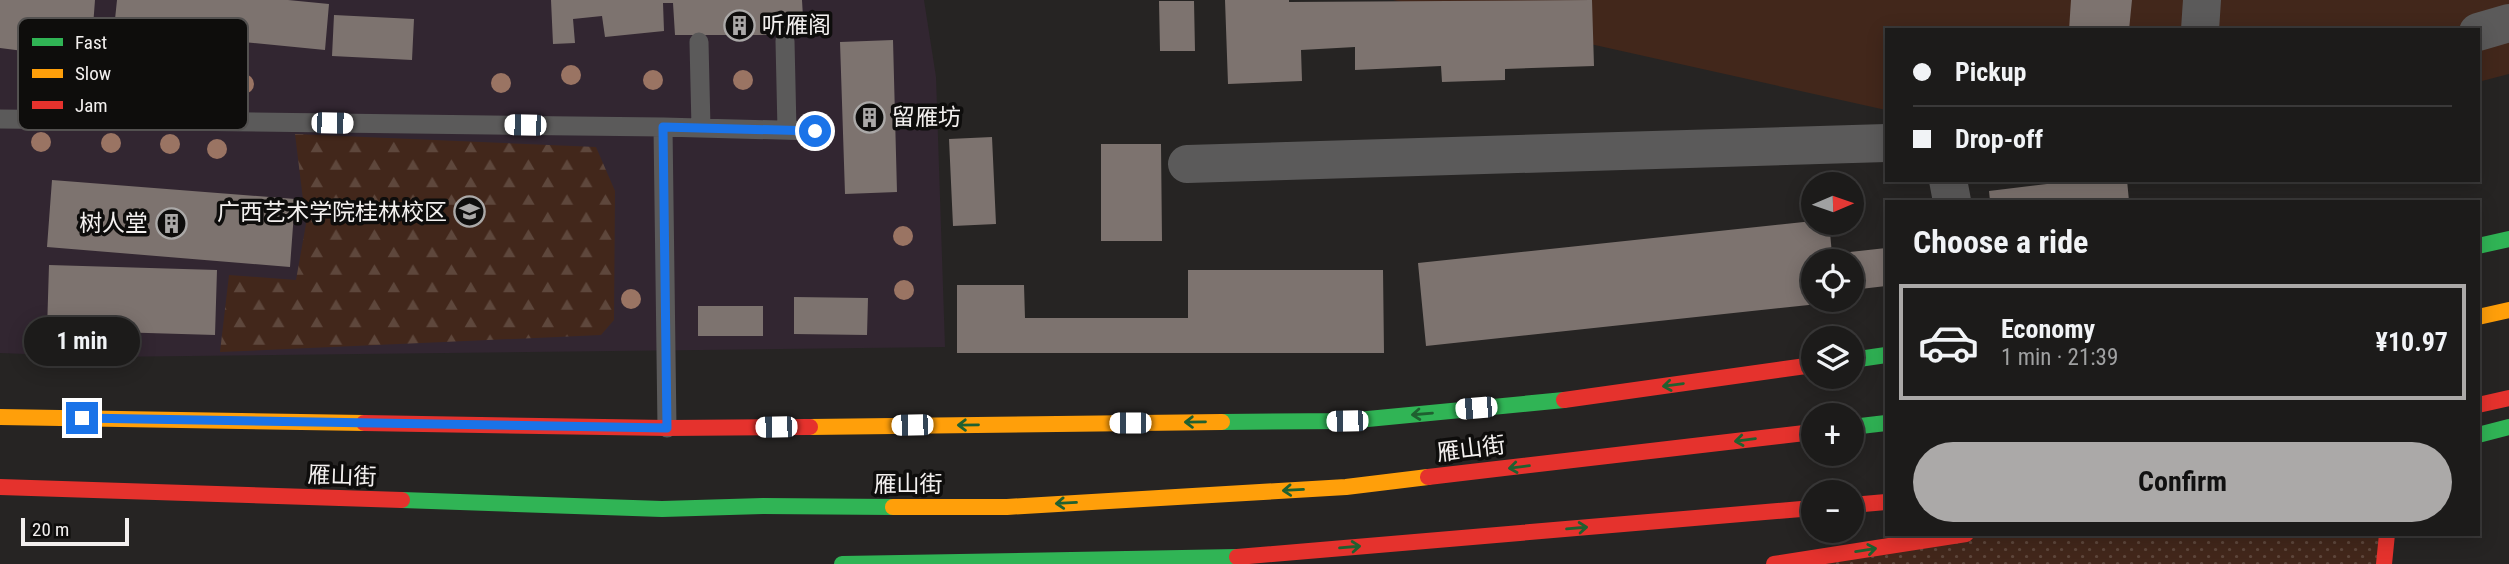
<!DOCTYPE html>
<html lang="en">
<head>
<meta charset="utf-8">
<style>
  body { margin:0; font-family:"Roboto Condensed","Noto Sans SC",sans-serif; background:#292827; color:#f1f3f6; height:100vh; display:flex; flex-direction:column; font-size:26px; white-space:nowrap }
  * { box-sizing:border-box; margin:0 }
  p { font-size:23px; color:#a0a1a2 }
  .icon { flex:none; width:38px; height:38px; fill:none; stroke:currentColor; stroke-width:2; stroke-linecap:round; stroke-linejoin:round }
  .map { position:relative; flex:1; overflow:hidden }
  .side { position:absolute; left:1885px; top:200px; width:595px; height:336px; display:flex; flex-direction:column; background:#1c1b1a; border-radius:0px; box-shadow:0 4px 18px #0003,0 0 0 2px #3a3939 }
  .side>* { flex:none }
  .guide { position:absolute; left:1885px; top:28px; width:595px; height:154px; border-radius:0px; box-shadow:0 4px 18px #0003,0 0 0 2px #3a3939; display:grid; align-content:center; height:154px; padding:0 28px; background:#1c1b1a }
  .needle { width:46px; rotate:88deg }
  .fabs { position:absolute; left:1801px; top:172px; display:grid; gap:14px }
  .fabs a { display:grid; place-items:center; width:63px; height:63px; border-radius:50%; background:#1c1b1a; box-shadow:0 4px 18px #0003,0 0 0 2px #3a3939; font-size:35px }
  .scale { position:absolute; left:21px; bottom:18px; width:108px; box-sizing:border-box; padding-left:7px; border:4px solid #f3f0ef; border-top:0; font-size:19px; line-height:24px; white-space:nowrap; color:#f3f0ef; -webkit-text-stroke:5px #0e0d0c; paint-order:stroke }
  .end { position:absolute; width:32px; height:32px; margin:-16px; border:9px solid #1a73e8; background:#fff; box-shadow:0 0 0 4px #fff }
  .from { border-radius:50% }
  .bubble { position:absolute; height:49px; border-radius:24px; background:#1c1b1a; box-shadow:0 4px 18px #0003,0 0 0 2px #3a3939; font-size:23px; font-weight:700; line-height:49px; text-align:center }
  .car { position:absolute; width:21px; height:42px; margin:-21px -10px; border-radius:9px; box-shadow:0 0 5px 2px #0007; background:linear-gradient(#fff 24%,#345 0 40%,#fff 0 76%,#345 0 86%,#fff 0) }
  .guide b { display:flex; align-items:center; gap:24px; height:66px; font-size:26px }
  .guide b+b { border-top:2px solid #3a3939 }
  .guide i { width:18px; height:18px; background:#f1f3f6 }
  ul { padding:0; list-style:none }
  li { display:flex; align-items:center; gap:21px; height:116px; margin:0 14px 10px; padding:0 14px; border:4px solid transparent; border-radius:0px }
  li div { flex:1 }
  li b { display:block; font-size:26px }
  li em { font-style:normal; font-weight:700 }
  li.selected { border-color:#aba9a8 }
  li>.icon { width:63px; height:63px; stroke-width:1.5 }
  h2 { padding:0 28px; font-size:32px; line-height:84px }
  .button { display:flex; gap:14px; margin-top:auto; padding:14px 28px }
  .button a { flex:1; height:80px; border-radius:42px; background:#aba9a8; color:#111; font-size:28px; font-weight:700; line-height:80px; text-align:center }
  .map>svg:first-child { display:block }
  .education { fill:#322631 }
  .forest { fill:url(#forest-firs) }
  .park { fill:url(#park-dots) }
  .garden { fill:#42271b }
  .building { fill:#7d736f }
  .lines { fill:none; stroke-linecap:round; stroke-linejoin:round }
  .lane { stroke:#5b5a5a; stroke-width:19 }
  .street { stroke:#5b5a5a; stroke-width:38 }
  .fast { stroke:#30b455; stroke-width:16 }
  .slow { stroke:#ff9f0a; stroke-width:16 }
  .jam { stroke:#e5322d; stroke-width:16 }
  .tree { fill:#9a7463 }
  .oneway { stroke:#1f6030 }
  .route { stroke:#1a73e8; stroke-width:9 }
  .labels { text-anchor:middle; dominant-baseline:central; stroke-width:7; stroke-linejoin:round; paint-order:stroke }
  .poi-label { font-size:23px; fill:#f3f0ef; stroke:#0e0d0c; text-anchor:start }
  .street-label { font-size:23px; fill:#f3f0ef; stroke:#0e0d0c }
  .key { fill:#0e0d0c; stroke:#535150; stroke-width:2 }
  .key-label { font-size:19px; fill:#f3f0ef }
</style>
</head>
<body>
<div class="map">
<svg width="2509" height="564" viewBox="0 0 2509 564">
  <defs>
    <pattern id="forest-firs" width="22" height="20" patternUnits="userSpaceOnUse" patternTransform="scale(1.75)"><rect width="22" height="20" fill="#42271b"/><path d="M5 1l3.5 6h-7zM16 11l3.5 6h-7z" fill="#5e473c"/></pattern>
    <pattern id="park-dots" width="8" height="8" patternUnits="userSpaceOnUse" patternTransform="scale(1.75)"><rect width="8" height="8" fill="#42271b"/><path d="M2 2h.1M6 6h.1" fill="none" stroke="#5e473c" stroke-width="1.8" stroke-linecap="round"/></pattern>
  </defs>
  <rect width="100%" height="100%" fill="#262423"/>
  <path class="education" d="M0,0H924L936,77L945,347L101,357L0,353Z"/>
  <path class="forest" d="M295,134L596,147L615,191L614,320L601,335L220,352L229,275L296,280L306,224Z"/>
  <path class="park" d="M1966,534H2387L2384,564H1774Z"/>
  <path class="garden" d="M1393,0H2509V74L2478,82V30H1886V110Z"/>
  <path class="building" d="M0,0H95L90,66L39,59V53L0,48Z
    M117,0H288L329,4L325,50L114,29Z
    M551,0H802L804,35H675L673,3H663L664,31L605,37L602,16L573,19L575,43L553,44Z
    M1225,0H1289V2L1592,0L1594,66L1505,69V80L1442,82L1441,66L1355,70V47L1301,50L1302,81L1228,84Z
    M2071,0H2132L2129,30H2069Z
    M1159,1H1194L1195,51H1160Z
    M334,15L414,19L412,60L332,56Z
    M893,40L897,192L845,194L840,42Z
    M992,137L996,224L953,226L949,139Z
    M1101,144H1161L1162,241H1101Z
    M52,180L295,199L290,267L47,247Z
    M2081,180H2127L2129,201H1990L1989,191Z
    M1813,221L1829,222L1832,254L1886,248V286L1852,290V261H1813V299H1837V302L1426,346L1418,263Z
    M49,265L217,270L215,335L47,330Z
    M1188,270H1383L1384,353H957V285H1024L1025,318H1188Z
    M794,297L868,298L867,335L794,334Z
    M698,306H763V336H698Z"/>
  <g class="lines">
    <path class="lane" d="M785,41L787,130
      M699,42L701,128
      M0,119L663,127L667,428
      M663,127L815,131"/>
    <path class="street" d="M2200,30L2202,0
      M2478,32L2509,23
      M1187,164L1886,143
      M1948,180L1952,201"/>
    <path class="fast" d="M2478,246L2509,239
      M1852,360L1886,355
      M1222,422L1347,421L1564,400
      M1852,427L1886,423
      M2478,435L2509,427
      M402,500L662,509L763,506L893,507
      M842,564L1237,557"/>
    <path class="slow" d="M2478,317L2509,310
      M0,417L364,423
      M810,427L1222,422
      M893,507H1007L1346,487L1428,477"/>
    <path class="jam" d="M1564,400L1813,365
      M2478,405L2509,398
      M364,423L667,428L810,427
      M1428,477L1813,432
      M0,487L402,500
      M1852,505L1886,502
      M1237,557L1813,508
      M1774,564L1966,534
      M2384,564L2387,534"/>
  </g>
  <g class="tree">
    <circle cx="571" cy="75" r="10"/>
    <circle cx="653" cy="80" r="10"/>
    <circle cx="743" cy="80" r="10"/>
    <circle cx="501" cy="83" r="10"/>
    <circle cx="244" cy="84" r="10"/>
    <circle cx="41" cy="142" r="10"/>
    <circle cx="111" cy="143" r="10"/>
    <circle cx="170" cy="144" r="10"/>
    <circle cx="217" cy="149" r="10"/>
    <circle cx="903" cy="236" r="10"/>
    <circle cx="904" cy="290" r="10"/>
    <circle cx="631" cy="299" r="10"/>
  </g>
  <defs><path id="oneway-shaft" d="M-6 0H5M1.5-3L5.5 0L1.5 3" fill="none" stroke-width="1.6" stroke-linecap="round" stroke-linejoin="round" transform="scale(1.75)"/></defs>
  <g class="oneway">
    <use href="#oneway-shaft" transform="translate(1673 385) rotate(172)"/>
    <use href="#oneway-shaft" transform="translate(1422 414) rotate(175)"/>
    <use href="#oneway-shaft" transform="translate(1195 422) rotate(179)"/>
    <use href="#oneway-shaft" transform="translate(968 425) rotate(179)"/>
    <use href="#oneway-shaft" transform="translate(1745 440) rotate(173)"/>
    <use href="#oneway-shaft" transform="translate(1519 467) rotate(173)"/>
    <use href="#oneway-shaft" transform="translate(1293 490) rotate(177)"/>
    <use href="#oneway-shaft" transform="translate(1066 503) rotate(177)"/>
    <use href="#oneway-shaft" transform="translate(1577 528) rotate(-5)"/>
    <use href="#oneway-shaft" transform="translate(1350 547) rotate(-5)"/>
    <use href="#oneway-shaft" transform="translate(1866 550) rotate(-9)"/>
  </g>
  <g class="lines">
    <path class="route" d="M82,418L667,428L663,127L815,131"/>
  </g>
  <defs>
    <symbol id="building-ring" viewBox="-11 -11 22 22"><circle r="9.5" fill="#0e0d0c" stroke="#aba9a8" stroke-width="1.5"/><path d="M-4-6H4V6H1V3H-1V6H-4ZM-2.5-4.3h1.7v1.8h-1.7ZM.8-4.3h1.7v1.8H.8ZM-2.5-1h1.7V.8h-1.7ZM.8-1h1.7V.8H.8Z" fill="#aba9a8"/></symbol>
    <symbol id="university-ring" viewBox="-11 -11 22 22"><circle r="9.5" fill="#0e0d0c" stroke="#aba9a8" stroke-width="1.5"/><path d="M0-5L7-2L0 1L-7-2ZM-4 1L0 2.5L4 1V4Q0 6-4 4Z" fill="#aba9a8"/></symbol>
  </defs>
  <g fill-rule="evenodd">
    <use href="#building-ring" x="722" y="8" width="35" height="35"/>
    <use href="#building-ring" x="852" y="100" width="35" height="35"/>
    <use href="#university-ring" x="452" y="194" width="35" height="35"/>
    <use href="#building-ring" x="154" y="206" width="35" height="35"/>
  </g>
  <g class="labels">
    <g class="poi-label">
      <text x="762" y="25">听雁阁</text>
      <text x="892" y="117">留雁坊</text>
      <text x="447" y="212" text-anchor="end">广西艺术学院桂林校区</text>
      <text x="148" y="223" text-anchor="end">树人堂</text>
    </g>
    <g class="street-label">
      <text transform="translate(1471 449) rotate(-7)">雁山街</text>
      <text transform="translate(342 476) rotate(2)">雁山街</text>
      <text x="908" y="484">雁山街</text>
    </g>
  </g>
  <rect x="18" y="18" width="230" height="112" rx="10" class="key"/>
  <rect x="32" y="38" width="31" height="8" fill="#30b455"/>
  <rect x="32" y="69" width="31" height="9" fill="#ff9f0a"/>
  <rect x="32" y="101" width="31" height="8" fill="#e5322d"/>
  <g class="key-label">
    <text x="75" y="49">Fast</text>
    <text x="75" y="80">Slow</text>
    <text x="75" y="112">Jam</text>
  </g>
</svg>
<div class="fabs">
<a><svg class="needle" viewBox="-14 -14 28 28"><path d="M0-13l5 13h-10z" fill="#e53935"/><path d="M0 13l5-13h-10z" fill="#a0a1a2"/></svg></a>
<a><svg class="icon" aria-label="locate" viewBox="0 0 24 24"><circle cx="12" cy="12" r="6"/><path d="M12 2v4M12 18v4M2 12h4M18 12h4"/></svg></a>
<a><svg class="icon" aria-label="layers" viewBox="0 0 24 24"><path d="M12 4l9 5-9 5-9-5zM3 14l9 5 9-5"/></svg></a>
<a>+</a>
<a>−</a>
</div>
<div class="scale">20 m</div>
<i class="end from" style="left:815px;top:131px"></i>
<i class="end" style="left:82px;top:418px"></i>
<div class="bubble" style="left:24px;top:317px;width:116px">1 min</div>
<i class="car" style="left:332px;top:123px;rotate:91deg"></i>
<i class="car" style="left:525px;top:125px;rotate:271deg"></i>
<i class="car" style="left:1476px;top:408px;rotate:265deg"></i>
<i class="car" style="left:1347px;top:421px;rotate:269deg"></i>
<i class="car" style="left:1130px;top:423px;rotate:270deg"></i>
<i class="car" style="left:912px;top:425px;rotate:269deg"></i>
<i class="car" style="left:776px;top:427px;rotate:269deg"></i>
<div class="guide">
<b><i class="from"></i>Pickup</b>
<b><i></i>Drop-off</b>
</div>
<section class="side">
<h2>Choose a ride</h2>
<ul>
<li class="selected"><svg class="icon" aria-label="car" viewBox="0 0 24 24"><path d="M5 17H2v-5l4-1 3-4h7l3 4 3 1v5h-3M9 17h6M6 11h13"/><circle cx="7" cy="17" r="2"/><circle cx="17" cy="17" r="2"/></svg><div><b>Economy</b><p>1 min · 21:39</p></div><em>¥10.97</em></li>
</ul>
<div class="button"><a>Confirm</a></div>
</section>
</div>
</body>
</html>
